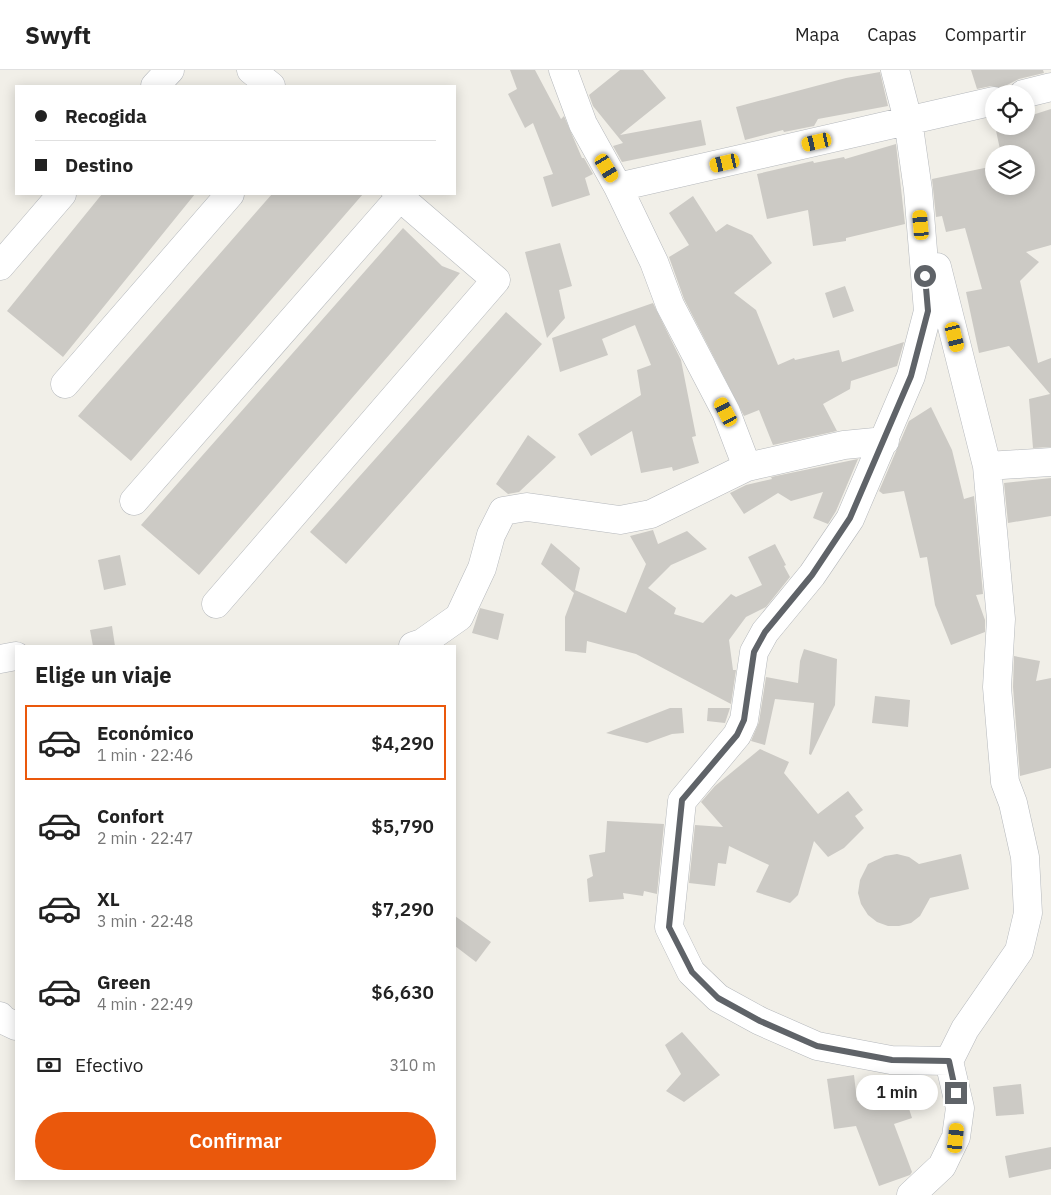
<!DOCTYPE html>
<html lang="es">
<head>
<meta charset="utf-8">
<style>
  body { margin:0; font-family:"IBM Plex Sans",sans-serif; background:#f2f2f2; color:#222; height:100vh; display:flex; flex-direction:column; font-size:19px; white-space:nowrap }
  * { box-sizing:border-box; margin:0 }
  p { font-size:16px; color:#767676 }
  .icon { flex:none; width:28px; height:28px; fill:none; stroke:currentColor; stroke-width:2; stroke-linecap:round; stroke-linejoin:round }
  .map { position:relative; flex:1; overflow:hidden }
  .sheet { position:absolute; left:15px; top:575px; width:441px; height:535px; display:flex; flex-direction:column; background:#fff; border-radius:0px; box-shadow:0 2px 12px #0003 }
  .sheet>* { flex:none }
  .banner { position:absolute; left:15px; top:15px; width:441px; height:110px; border-radius:0px; box-shadow:0 2px 12px #0003; display:grid; align-content:center; height:110px; padding:0 20px; background:#fff }
  .tools { position:absolute; left:985px; top:15px; display:grid; gap:10px }
  .tools a { display:grid; place-items:center; width:50px; height:50px; border-radius:50%; background:#fff; box-shadow:0 2px 12px #0003; font-size:25px }
  .end { position:absolute; width:22px; height:22px; margin:-11px; border:6px solid #5f6368; background:#fff; box-shadow:0 0 0 2px #fff }
  .from { border-radius:50% }
  .bubble { position:absolute; height:35px; border-radius:18px; background:#fff; box-shadow:0 2px 12px #0003; font-size:16px; font-weight:600; line-height:35px; text-align:center }
  .car { position:absolute; width:15px; height:30px; margin:-15px -8px; border-radius:6px; box-shadow:0 0 4px 1px #0007; background:linear-gradient(#f5c518 24%,#345 0 40%,#f5c518 0 76%,#345 0 86%,#f5c518 0) }
  .banner b { display:flex; align-items:center; gap:18px; height:48px; font-size:19px }
  .banner b+b { border-top:1px solid #e0e0e0 }
  .banner i { width:12px; height:12px; background:#222 }
  ul { padding:0; list-style:none }
  li { display:flex; align-items:center; gap:15px; height:75px; margin:0 10px 8px; padding:0 10px; border:2px solid transparent; border-radius:0px }
  li div { flex:1 }
  li b { display:block; font-size:19px }
  li em { font-style:normal; font-weight:600 }
  li.on { border-color:#ea580c }
  li>.icon { width:45px; height:45px; stroke-width:1.5 }
  h2 { padding:0 20px; font-size:22px; line-height:60px }
  .pay { display:flex; align-items:center; gap:12px; height:55px; padding:0 20px; font-size:19px }
  .pay p { margin-inline-start:auto }
  .primary-button { display:flex; gap:10px; margin-top:auto; padding:10px 20px }
  .primary-button a { flex:1; height:58px; border-radius:30px; background:#ea580c; color:#fff; font-size:20px; font-weight:600; line-height:58px; text-align:center }
  header { display:flex; align-items:center; gap:30px; box-sizing:border-box; height:70px; padding:0 25px; background:#fff; border-bottom:1px solid #e0e0e0 }
  header strong { font-size:24px }
  nav { display:flex; gap:28px; margin-inline-start:auto; font-size:18px }
  .map>svg:first-child { display:block }
  .building { fill:#cccac5 }
  .lines { fill:none; stroke-linecap:round; stroke-linejoin:round }
  .minor-casing { stroke:#b5b8bc; stroke-width:29 }
  .minor { stroke:#fff; stroke-width:28 }
  .route { stroke:#5f6368; stroke-width:6 }
</style>
</head>
<body>
<header>
<strong>Swyft</strong>
<nav><a>Mapa</a><a>Capas</a><a>Compartir</a></nav>
</header>
<div class="map">
<svg width="1051" height="1125" viewBox="0 0 1051 1125">
  <rect width="100%" height="100%" fill="#f1efe8"/>
  <path class="building" d="M510,0H535L561,49L564,46L582,88H584L593,104L585,108L590,125L552,137L543,107L553,104L533,53L525,58L508,24L517,19Z
    M620,0H643L666,28L620,65L701,50L706,75L622,92L613,76L623,73L593,36L589,25Z
    M971,0H1043L1044,3L1019,9L1001,18L991,16L977,19Z
    M880,2L888,36L818,49L814,56L784,62L783,60L745,70L736,37L846,8Z
    M1051,39V175L1026,182L1039,192L1020,211L1038,293L1051,288V377L1033,378L1029,329L1050,324L1009,276L979,283L966,222L982,219L965,158L946,162L942,146L936,147L932,109L994,96V116H1026V84H1001L995,56H1026V47Z
    M896,74L905,154L846,168V171L813,176L808,140L767,149L757,104L813,91L814,93L844,87L845,89Z
    M102,124H195L63,287L7,241Z
    M272,124H363L131,391L78,346Z
    M693,126L716,162L727,154L752,165L772,193L734,223L756,240L778,295L794,288L795,290L839,280L842,292L904,272L897,296L851,311L850,319L823,334L837,361L773,375L759,340L744,346L684,229L669,187L689,175L669,143Z
    M403,158L442,196L460,203L199,505L141,455Z
    M560,173L572,216L559,220L565,248L547,268L525,182Z
    M845,216L854,241L833,248L825,223Z
    M653,233L681,290L696,366L692,367L699,393L673,401L672,397L641,403L632,361L591,386L578,364L641,325L637,300L651,295L635,255L602,269L608,285L560,302L552,268Z
    M506,242L542,274L346,494L310,462Z
    M931,337L952,380L964,429L974,426L983,524L976,525L985,550V562L951,575L935,535L927,487L920,488L904,421L883,424L879,421L909,351Z
    M528,365L556,387L519,422L508,424L496,414Z
    M858,389L836,441L828,454L813,448L823,422L791,431L778,423L744,444L730,423L746,415L772,409L771,407Z
    M1051,408V446L1008,453L1004,413Z
    M653,460L658,474L687,461L707,479L671,495L648,518L676,538L674,544L703,553L731,524L736,527L762,515L748,487L775,474L786,495L784,496L790,507L766,537L746,547L729,570L733,600H736L731,634L636,584L587,571L586,583L565,581V547L574,523L541,494L551,473L580,498L575,520L626,543L646,494L630,466Z
    M120,485L126,515L104,520L98,490Z
    M480,538L504,544L498,570L472,563Z
    M112,556L115,576H93L90,560Z
    M804,579L837,589L835,635L811,685L809,684L814,633L775,629L765,675L751,671L759,652L766,607L798,613L800,591Z
    M1014,586L1040,591L1036,611L1051,608V698L1020,706L1013,617Z
    M875,626L910,630L908,657L872,653Z
    M670,638H682L684,663L672,664L647,673L606,663Z
    M708,638H730L725,653L707,651Z
    M760,679L789,692L784,703L818,744L848,721L863,740L855,746L864,758L844,778L828,787L814,771L798,825L790,833L756,822L769,795L729,776L726,794L718,793L715,816L689,813L695,755L723,757L701,732L715,716Z
    M607,751L664,754L657,824L644,821L643,826L623,823L624,829L589,832L587,809L593,806L589,785L605,782Z
    M897,784L909,787L919,794L961,784L969,819L930,828L920,846L911,853L899,856H888L877,852L868,845L861,834L858,823L860,810L868,794L885,786Z
    M455,846L491,872L476,892L455,876Z
    M682,962L720,1005L684,1032L666,1021L681,1004L665,975Z
    M854,1005L857,1031L902,1017L912,1048L894,1054L912,1102L910,1105L879,1116L856,1056L834,1059L827,1009Z
    M1021,1014L1024,1044L996,1046L993,1017Z
    M1051,1077V1099L1009,1108L1005,1086Z"/>
  <g class="lines">
    <defs>
      <path id="minor" d="M251,0L271,16
        M563,0L583,54L618,117L654,192L670,235L726,342L747,397
        M895,0L908,50L918,120L928,241L911,306L850,449L812,505L765,562L754,582L744,650L737,665L682,731L669,857L691,902L718,928L760,951L817,976L891,990L949,991
        M155,16L170,0
        M1023,24L1051,17
        M618,117L994,31
        M0,196L62,124
        M65,314L230,124
        M987,396L1051,392
        M134,431L400,127
        M216,534L496,210L396,124
        M413,576L422,573L459,547L482,498L491,465L503,441L527,437L620,450L651,444L747,397L844,375L885,371
        M0,589L16,586
        M0,946L3,950L16,956
        M911,1125L942,1096L956,1067L960,1038L949,991L965,959L1019,881L1028,843L1025,787L1013,733L1005,712L997,617L1001,549L987,396L937,197"/>
    </defs>
    <use href="#minor" class="minor-casing"/>
    <use href="#minor" class="minor"/>
  </g>
  <g class="lines">
    <path class="route" d="M925,206L928,241L911,306L850,448L812,505L765,562L754,582L744,650L737,665L682,730L669,857L692,902L718,928L760,951L817,976L892,990L949,991L956,1023"/>
  </g>
</svg>
<div class="tools">
<a><svg class="icon" aria-label="locate" viewBox="0 0 24 24"><circle cx="12" cy="12" r="6"/><path d="M12 2v4M12 18v4M2 12h4M18 12h4"/></svg></a>
<a><svg class="icon" aria-label="layers" viewBox="0 0 24 24"><path d="M12 4l9 5-9 5-9-5zM3 14l9 5 9-5"/></svg></a>
</div>
<i class="end from" style="left:925px;top:206px"></i>
<i class="end" style="left:956px;top:1023px"></i>
<div class="bubble" style="left:856px;top:1005px;width:82px">1 min</div>
<i class="car" style="left:817px;top:72px;rotate:257deg"></i>
<i class="car" style="left:725px;top:93px;rotate:257deg"></i>
<i class="car" style="left:607px;top:98px;rotate:149deg"></i>
<i class="car" style="left:921px;top:155px;rotate:355deg"></i>
<i class="car" style="left:955px;top:267px;rotate:166deg"></i>
<i class="car" style="left:726px;top:342px;rotate:332deg"></i>
<i class="car" style="left:956px;top:1068px;rotate:6deg"></i>
<div class="banner">
<b><i class="from"></i>Recogida</b>
<b><i></i>Destino</b>
</div>
<section class="sheet">
<h2>Elige un viaje</h2>
<ul>
<li class="on"><svg class="icon" aria-label="car" viewBox="0 0 24 24"><path d="M5 17H2v-5l4-1 3-4h7l3 4 3 1v5h-3M9 17h6M6 11h13"/><circle cx="7" cy="17" r="2"/><circle cx="17" cy="17" r="2"/></svg><div><b>Económico</b><p>1 min · 22:46</p></div><em>$4,290</em></li>
<li><svg class="icon" aria-label="car" viewBox="0 0 24 24"><path d="M5 17H2v-5l4-1 3-4h7l3 4 3 1v5h-3M9 17h6M6 11h13"/><circle cx="7" cy="17" r="2"/><circle cx="17" cy="17" r="2"/></svg><div><b>Confort</b><p>2 min · 22:47</p></div><em>$5,790</em></li>
<li><svg class="icon" aria-label="car" viewBox="0 0 24 24"><path d="M5 17H2v-5l4-1 3-4h7l3 4 3 1v5h-3M9 17h6M6 11h13"/><circle cx="7" cy="17" r="2"/><circle cx="17" cy="17" r="2"/></svg><div><b>XL</b><p>3 min · 22:48</p></div><em>$7,290</em></li>
<li><svg class="icon" aria-label="car" viewBox="0 0 24 24"><path d="M5 17H2v-5l4-1 3-4h7l3 4 3 1v5h-3M9 17h6M6 11h13"/><circle cx="7" cy="17" r="2"/><circle cx="17" cy="17" r="2"/></svg><div><b>Green</b><p>4 min · 22:49</p></div><em>$6,630</em></li>
</ul>
<div class="pay"><svg class="icon" aria-label="cash" viewBox="0 0 24 24"><path d="M3 7h18v10H3z"/><circle cx="12" cy="12" r="2"/></svg>Efectivo<p>310 m</p></div>
<div class="primary-button"><a>Confirmar</a></div>
</section>
</div>
</body>
</html>
